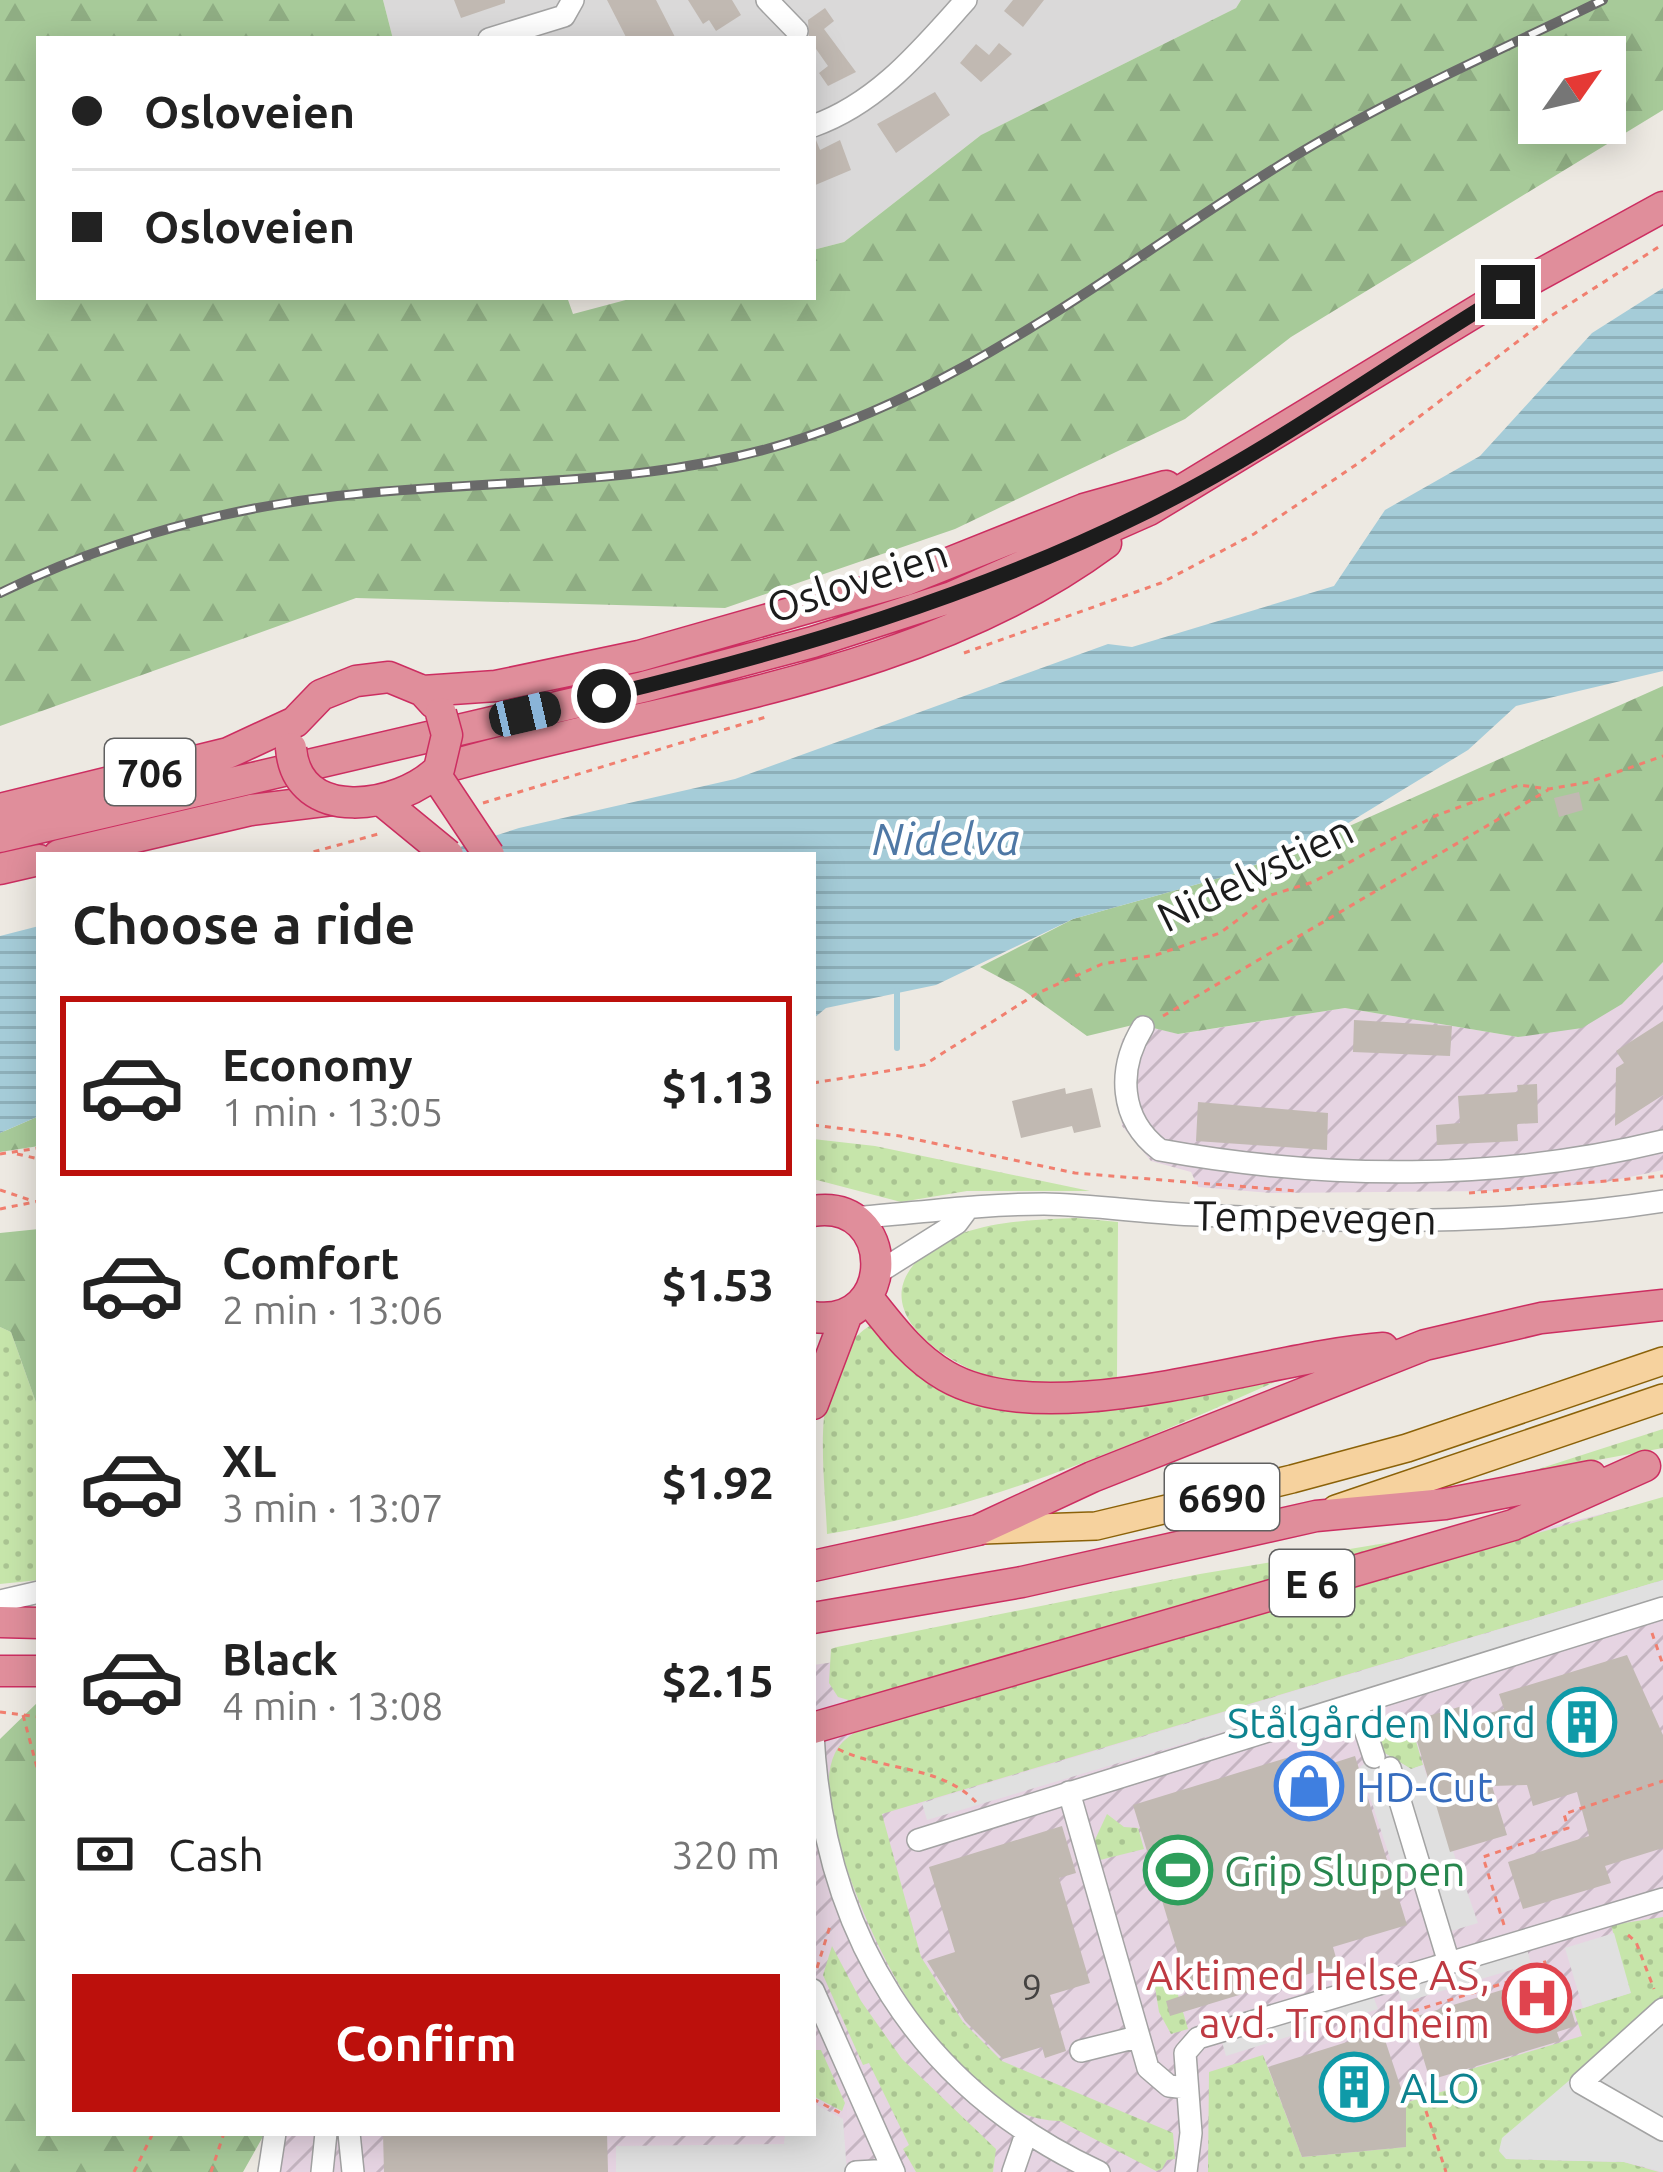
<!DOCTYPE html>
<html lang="en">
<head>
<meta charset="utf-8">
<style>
  body { margin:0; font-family:Ubuntu,sans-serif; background:#f2f2f2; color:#222; height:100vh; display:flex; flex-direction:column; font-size:45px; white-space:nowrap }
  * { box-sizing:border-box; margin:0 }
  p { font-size:39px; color:#767676 }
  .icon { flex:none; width:66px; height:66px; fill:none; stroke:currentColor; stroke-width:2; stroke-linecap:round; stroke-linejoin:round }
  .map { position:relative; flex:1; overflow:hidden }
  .details { position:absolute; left:36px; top:852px; width:780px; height:1284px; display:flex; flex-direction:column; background:#fff; border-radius:0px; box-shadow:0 6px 30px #0003 }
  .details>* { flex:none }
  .top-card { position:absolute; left:36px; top:36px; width:780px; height:264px; border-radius:0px; box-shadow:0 6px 30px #0003; display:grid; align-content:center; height:264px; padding:0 36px; background:#fff }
  .needle { width:78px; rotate:56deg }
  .buttons { position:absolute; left:1518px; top:36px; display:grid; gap:24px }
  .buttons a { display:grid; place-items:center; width:108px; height:108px; border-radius:0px; background:#fff; box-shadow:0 6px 30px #0003; font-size:60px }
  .end { position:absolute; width:54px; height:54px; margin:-27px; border:15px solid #1c1c1c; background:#fff; box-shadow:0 0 0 6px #fff }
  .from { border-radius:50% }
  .car { position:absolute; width:36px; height:72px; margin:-36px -18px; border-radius:15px; box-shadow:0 0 9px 3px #0007; background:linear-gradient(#222 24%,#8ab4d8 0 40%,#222 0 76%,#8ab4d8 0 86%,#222 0) }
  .top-card b { display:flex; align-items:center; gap:42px; height:114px; font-size:45px }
  .top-card b+b { border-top:3px solid #e0e0e0 }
  .top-card i { width:30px; height:30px; background:#222 }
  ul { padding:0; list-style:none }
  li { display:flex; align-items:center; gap:36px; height:180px; margin:0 24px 18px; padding:0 12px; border:6px solid transparent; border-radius:0px }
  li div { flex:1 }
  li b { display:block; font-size:45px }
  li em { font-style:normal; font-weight:600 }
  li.current { border-color:#bc100c }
  li>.icon { width:108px; height:108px; stroke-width:1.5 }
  h2 { padding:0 36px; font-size:54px; line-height:144px }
  .pay { display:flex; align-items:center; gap:30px; height:132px; padding:0 36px; font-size:45px }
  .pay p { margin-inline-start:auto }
  .cta { display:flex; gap:24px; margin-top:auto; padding:24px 36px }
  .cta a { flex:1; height:138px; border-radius:0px; background:#bc100c; color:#fff; font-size:48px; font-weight:600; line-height:138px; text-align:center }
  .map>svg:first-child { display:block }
  .residential { fill:#dad9d9 }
  .industrial { fill:url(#industrial-furrows) }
  .grass { fill:url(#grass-dots) }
  .forest { fill:url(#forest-firs); fill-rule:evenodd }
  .parking { fill:#e0e0e0 }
  .water { fill:url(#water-rules) }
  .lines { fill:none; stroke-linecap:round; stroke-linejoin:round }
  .stream { stroke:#a5ccd8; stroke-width:6 }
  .building { fill:#c1b9b2 }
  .minor-casing { stroke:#a3a3a3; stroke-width:24 }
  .major-casing { stroke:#8b6209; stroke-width:30 }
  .highway-casing { stroke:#cc2e61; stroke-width:33 }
  .path { stroke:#f17f6f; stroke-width:3; stroke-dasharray:6 6; stroke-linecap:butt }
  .minor { stroke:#fff; stroke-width:21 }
  .major { stroke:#f6d29e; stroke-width:27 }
  .highway { stroke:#e08e9b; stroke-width:30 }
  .rail-casing { stroke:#6a6a6a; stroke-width:10 }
  .rail { stroke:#fff; stroke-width:6; stroke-dasharray:18; stroke-linecap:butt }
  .highway-bridge-casing { stroke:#cc2e61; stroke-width:33; stroke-linecap:butt }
  .highway-bridge { stroke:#e08e9b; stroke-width:30 }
  .route { stroke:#1c1c1c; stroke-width:15 }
  .labels { text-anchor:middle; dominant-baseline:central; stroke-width:9; stroke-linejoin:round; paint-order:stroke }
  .number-label { font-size:36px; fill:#454342 }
  .shield { fill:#fff; stroke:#606060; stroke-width:3 }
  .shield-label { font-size:39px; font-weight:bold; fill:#1c1c1c }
  .street-label { font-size:42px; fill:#1c1c1c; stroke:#fff }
  .culture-label { font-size:42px; fill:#0d838f; stroke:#fff; text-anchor:end }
  .shop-label { font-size:42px; fill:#366cbe; stroke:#fff; text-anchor:start }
  .leisure-label { font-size:42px; fill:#27864d; stroke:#fff; text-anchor:start }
  .health-label { font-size:42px; fill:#be3a42; stroke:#fff; text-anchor:end }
  .water-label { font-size:45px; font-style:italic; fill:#4f78a5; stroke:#fff }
</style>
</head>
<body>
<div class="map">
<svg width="1663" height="2172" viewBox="0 0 1663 2172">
  <defs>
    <pattern id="industrial-furrows" width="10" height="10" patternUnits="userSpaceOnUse" patternTransform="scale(3)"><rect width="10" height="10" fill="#e6d4e2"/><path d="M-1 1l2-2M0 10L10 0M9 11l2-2" fill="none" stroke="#c5b5c1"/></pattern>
    <pattern id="grass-dots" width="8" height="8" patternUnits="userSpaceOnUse" patternTransform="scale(3)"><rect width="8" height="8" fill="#c6e5aa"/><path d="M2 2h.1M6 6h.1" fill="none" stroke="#aac492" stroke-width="1.8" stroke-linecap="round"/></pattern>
    <pattern id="forest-firs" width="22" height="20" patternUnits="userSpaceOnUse" patternTransform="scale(3)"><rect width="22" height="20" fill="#a7ca99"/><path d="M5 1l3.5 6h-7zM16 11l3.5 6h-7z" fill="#8fad83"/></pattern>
    <pattern id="water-rules" width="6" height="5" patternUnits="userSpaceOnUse" patternTransform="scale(3)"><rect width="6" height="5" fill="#a5ccd8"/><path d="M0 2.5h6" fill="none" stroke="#8dafb9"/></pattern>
  </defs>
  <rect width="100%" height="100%" fill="#ede9e2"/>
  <path class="residential" d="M383,0H1241L1236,8L981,135L844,242L813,250V39H393Z"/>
  <path class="industrial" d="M1663,962V1170L1601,1183L1490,1191L1271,1193L1198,1187L1191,1172L1151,1161L1122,1126L1118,1065L1122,1040L1137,1024L1179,1034L1345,1008L1518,1037L1622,1004Z
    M1663,1499V2172H278L286,2133H813V1665L1309,1596L1524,1533Z"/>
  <path class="grass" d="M813,1139L875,1146L1090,1191H967L901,1202L813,1179Z
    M1077,1218L1118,1222L1117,1379C1078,1384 1037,1389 998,1379C952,1368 864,1313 919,1259C959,1221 1026,1220 1077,1218Z
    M871,1325C917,1390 978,1410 1054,1410L1324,1360C1163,1432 1003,1506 827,1534C825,1469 806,1365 871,1325Z
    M0,1327L11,1332L39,1411V1580L0,1584Z
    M1663,1429V1448L1526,1473Z
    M1663,1497V1580L882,1814L921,1957L963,2022L1002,2061L1173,2133L1175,2159L1167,2160L1162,2169L1156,2171L1060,2121C953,2120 865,1937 839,1843C832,1817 822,1780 835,1753C840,1742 851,1735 861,1728Z
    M1422,1537L859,1703L838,1697L829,1683L831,1649L837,1647L1200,1574Z
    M1410,1721L1423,1765L1411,1769L1383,1752L1378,1731Z
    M1107,1814L1124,1827L1138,1828L1144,1849L1096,1861L1092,1846Z
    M1663,1917V2001L1506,2159L1624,2162L1659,2172H1208L1209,2072L1263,2055L1302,2157L1406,2147L1405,2103L1457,2087L1454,2074L1582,2036L1574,2011L1630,1993L1611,1925Z
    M832,1946L861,2001L902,2059L996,2149L993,2172H916L903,2149L909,2145L869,2063L863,2065L823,1975Z
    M1173,1978L1188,2029L1171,2034L1159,2012L1155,1987Z
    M813,2050H821L845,2103L842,2111L813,2096Z"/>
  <path class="forest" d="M0,0H383L393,39H39V297H567L573,314L637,297H813V250L844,242L981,135L1236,8L1241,0H1663V110L1291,337L1185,419L955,529L725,608L356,598L0,726ZM1539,57H1605V123H1539Z
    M1663,686V962L1622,1004L1582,1028L1518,1037L1345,1008L1178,1034L1137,1024L1087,1036L1023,990L980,967L1073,919L1230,875L1327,836Z
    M39,1116V1146L0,1152V1133Z
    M39,1229V1411L11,1332L0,1327V1233Z
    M39,1701V2133H265L243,2172H0V1739Z"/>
  <path class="parking" d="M1663,1580V1601L927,1820L922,1803Z
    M1381,1751L1411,1769L1423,1765L1478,1923L1431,1937L1412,1868L1395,1873L1360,1767Z
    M1614,1933L1631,1993L1583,2008L1565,1948Z
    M1527,1949L1531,1964L1402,2003L1398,1989Z
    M1373,1996L1378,2009L1226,2056L1222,2042Z
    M1663,2000V2172L1624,2162L1506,2159L1499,2151L1502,2138Z
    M813,2103L843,2119L847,2172H616V2146L784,2144L785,2133H813Z"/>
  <path class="water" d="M1663,288V671L1516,706L1468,750L1327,836L1230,875L1073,919L936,985L826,1008L813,1019V855H435L519,828L735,779L1108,644L1132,647L1334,586L1385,510L1480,456L1592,333Z
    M39,926V1116L0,1133V936Z"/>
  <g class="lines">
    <path class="stream" d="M897,991V1048"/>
  </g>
  <path class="building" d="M454,0H505V3L461,18Z
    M607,0H656L676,39H627Z
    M688,0H732L741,15L716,31L709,20L703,24Z
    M1013,0H1044L1023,27L1004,11Z
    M825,8L834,21L824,29L856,72L828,86L819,73L828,66L809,39L808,20Z
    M999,43L1012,54L981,82L960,63L976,44L989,55Z
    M935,92L950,115L896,153L877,124Z
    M816,140L820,150L840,140L851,170L813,186Z
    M1579,792L1583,810L1559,817L1554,798Z
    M1354,1020L1452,1026L1450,1056L1353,1052Z
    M1663,1021V1095L1615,1126L1616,1068L1624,1063L1616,1051Z
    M1537,1084L1538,1123L1517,1124L1518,1141L1437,1145L1436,1125L1460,1123L1458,1096L1518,1092L1517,1085Z
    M1065,1088L1066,1094L1092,1088L1101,1127L1074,1133L1072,1126L1021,1138L1012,1101Z
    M1198,1102L1328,1113L1327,1150L1196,1141Z
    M1627,1655L1663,1735V1848L1605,1866L1611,1883L1523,1909L1508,1862L1589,1836L1577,1792L1533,1806L1527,1785L1492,1786L1507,1835L1450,1852L1411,1721L1459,1707L1472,1718L1504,1709L1499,1694Z
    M1296,1755L1302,1773L1355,1756L1407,1925L1333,1947L1338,1965L1170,2016L1166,2001L1190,1993L1133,1805Z
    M1062,1826L1076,1873L1059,1878L1090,1983L1050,1995L1066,2051L1045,2058L1042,2047L1003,2059L965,2021L927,1961L955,1952L929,1867Z
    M1541,1978L1544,1986L1563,1981L1576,2026L1557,2032L1560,2041L1430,2080L1411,2018Z
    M1382,2031L1406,2103V2147L1302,2157L1268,2067Z
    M383,2133H607L608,2172H384Z"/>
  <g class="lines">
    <defs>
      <path id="minor" d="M767,0L797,31
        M489,39L564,16L573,0
        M813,126C878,103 921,50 966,0
        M1143,1027C1117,1069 1119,1119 1160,1150C1325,1180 1500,1181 1663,1141
        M853,1218C917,1213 979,1204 1044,1204C1095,1205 1147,1213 1198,1215C1353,1223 1510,1225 1663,1201
        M879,1272L957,1223L966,1211
        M0,1601L39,1592
        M1357,1705L1374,1757
        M813,1734C823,1932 916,2087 1099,2172
        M1390,1768L1449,1963
        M1069,1792L1148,2068L1169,2086L1187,2088
        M918,1840L1663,1608
        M813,1990L894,2172
        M1663,2009L1581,2083L1663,2130
        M1081,2051L1137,2037
        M349,2133L353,2172
        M269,2172L275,2133
        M322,2172L326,2133
        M856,2172L893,2170
        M1013,2172L1026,2134
        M1186,2172L1191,2133L1185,2053L1198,2038L1663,1899"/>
      <path id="major" d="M1336,1509L1663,1398
        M982,1530L1096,1526L1292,1479L1407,1448L1663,1361"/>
      <path id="highway" d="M423,691L496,686L639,656L906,580L1084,509L1166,486
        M439,769C660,704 917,683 1106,543
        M0,809L228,753L295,722L321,695L356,681L389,677L423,691L434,703
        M0,837L643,687L813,642L952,597L1149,510L1508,292L1663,207
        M59,855L251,810L332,800
        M0,869L39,860
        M813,1211C897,1198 898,1329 813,1317
        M868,1298C891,1327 913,1357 946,1376C1050,1436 1265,1356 1383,1348
        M813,1404L847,1314
        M813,1566L978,1530L1092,1477L1425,1345L1541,1318L1663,1305
        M813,1618L1022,1582L1316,1516L1445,1504L1591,1476
        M0,1622L39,1623
        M0,1671H39
        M813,1728L1513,1525L1645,1466"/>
    </defs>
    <use href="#minor" class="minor-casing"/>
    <use href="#major" class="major-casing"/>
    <use href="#highway" class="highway-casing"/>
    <path class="path" d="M964,653L1161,583L1254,534L1360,462L1551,316L1663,244
      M483,803L766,717
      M302,855L382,833
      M1163,1016L1548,790
      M813,1083L924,1065L1036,994L1102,964L1156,955L1220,933L1271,895L1313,882L1435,816L1519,785L1549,789L1589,782L1663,756
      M813,1125L900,1136L1075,1173L1298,1191
      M0,1154L39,1148
      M17,1154L39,1159
      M0,1190L33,1201
      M1469,1193L1663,1176
      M0,1209L39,1201
      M1652,1633L1663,1665
      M0,1712L39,1717
      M23,1715L39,1775
      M838,1749C882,1771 941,1765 976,1802
      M1504,1925L1483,1857L1568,1828L1564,1814L1663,1781
      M1628,1935L1636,1942L1654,1989
      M817,1968L830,1926
      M1390,2010L1404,2014L1547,1970L1543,1956
      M813,2099L844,2115
      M1426,2111L1446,2172
      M134,2172L153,2133
      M211,2172L224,2133"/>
    <use href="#minor" class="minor"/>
    <use href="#major" class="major"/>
    <use href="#highway" class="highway"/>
    <defs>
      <path id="rail" d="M0,593C107,541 219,509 337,496C493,478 652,489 803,438C984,378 1128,259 1288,160C1389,98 1497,52 1603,0"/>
    </defs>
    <use href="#rail" class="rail-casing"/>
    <use href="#rail" class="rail"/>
    <defs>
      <path id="highway-bridge" d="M291,748C297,825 400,809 439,769L447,735L441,713
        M435,774L489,855
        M381,800L448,855"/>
    </defs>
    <use href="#highway-bridge" class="highway-bridge-casing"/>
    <use href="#highway-bridge" class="highway-bridge"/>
  </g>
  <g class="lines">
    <path class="route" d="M604,696C791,651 975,597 1148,511C1274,449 1388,364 1508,292"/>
  </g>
  <defs>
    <symbol id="building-ring" viewBox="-11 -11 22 22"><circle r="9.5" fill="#fff" stroke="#0f9aa8" stroke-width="1.5"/><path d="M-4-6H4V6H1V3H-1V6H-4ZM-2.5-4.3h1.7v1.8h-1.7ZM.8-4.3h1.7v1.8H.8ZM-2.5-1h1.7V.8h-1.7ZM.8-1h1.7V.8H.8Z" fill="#0f9aa8"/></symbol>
    <symbol id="shop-ring" viewBox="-11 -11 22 22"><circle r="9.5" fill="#fff" stroke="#3f7fe0" stroke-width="1.5"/><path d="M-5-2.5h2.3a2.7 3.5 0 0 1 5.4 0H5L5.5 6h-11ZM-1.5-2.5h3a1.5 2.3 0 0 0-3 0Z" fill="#3f7fe0"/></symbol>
    <symbol id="stadium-ring" viewBox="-11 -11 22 22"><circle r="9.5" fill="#fff" stroke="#2e9e5b" stroke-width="1.5"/><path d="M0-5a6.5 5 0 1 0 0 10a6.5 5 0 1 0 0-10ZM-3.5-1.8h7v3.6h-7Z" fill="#2e9e5b"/></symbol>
    <symbol id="hospital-ring" viewBox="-11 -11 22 22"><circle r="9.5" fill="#fff" stroke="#e0444e" stroke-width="1.5"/><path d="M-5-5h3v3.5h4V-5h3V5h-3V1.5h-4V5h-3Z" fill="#e0444e"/></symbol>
  </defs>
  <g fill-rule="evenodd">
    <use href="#building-ring" x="1544" y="1684" width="76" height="76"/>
    <use href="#shop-ring" x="1271" y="1748" width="76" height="76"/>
    <use href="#stadium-ring" x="1140" y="1832" width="76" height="76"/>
    <use href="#hospital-ring" x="1499" y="1960" width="76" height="76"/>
    <use href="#building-ring" x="1316" y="2049" width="76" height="76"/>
  </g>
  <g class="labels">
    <g class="number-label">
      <text x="1032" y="1986">9</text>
    </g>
    <g class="shield">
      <rect x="105" y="739" width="90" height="66" rx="9"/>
      <rect x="1165" y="1464" width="114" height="66" rx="9"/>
      <rect x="1270" y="1550" width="84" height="66" rx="9"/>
    </g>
    <g class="shield-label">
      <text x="150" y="772">706</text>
      <text x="1222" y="1497">6690</text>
      <text x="1312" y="1583">E 6</text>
    </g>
    <g class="street-label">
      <text transform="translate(857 580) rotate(-18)">Osloveien</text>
      <text transform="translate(1255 873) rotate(-26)">Nidelvstien</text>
      <text transform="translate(1315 1217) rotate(1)">Tempevegen</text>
    </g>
    <g class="culture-label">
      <text x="1536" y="1722">Stålgården Nord</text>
      <text x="1400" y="2087" text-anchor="start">ALO</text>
    </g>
    <g class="shop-label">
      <text x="1356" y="1786">HD-Cut</text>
    </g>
    <g class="leisure-label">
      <text x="1224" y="1870">Grip Sluppen</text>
    </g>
    <g class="health-label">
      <text x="1490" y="1974">Aktimed Helse AS,<tspan x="1490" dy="48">avd. Trondheim</tspan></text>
    </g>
    <g class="water-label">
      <text x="946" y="838">Nidelva</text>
    </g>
  </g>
</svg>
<div class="buttons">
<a><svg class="needle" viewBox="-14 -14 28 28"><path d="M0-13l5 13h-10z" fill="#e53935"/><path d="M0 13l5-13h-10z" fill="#767676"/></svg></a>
</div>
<i class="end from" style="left:604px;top:696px"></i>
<i class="end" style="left:1508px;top:292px"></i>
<i class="car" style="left:525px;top:714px;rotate:77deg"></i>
<div class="top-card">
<b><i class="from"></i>Osloveien</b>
<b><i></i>Osloveien</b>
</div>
<section class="details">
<h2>Choose a ride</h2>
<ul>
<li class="current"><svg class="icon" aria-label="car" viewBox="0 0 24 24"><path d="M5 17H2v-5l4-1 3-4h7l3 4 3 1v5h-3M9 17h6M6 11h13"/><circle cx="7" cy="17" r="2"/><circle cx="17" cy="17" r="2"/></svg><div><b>Economy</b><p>1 min · 13:05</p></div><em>$1.13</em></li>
<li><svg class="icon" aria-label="car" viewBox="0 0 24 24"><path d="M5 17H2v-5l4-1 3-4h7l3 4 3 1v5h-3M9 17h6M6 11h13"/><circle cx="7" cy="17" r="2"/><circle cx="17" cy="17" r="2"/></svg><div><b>Comfort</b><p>2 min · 13:06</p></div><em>$1.53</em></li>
<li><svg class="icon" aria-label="car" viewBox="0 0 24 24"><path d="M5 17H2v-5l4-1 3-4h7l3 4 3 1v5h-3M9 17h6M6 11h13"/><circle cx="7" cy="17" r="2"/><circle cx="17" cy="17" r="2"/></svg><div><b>XL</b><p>3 min · 13:07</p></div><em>$1.92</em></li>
<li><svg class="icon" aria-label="car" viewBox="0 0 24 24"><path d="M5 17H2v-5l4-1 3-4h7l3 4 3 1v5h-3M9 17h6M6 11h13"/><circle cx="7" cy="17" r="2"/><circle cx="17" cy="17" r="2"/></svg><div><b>Black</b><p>4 min · 13:08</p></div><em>$2.15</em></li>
</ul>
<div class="pay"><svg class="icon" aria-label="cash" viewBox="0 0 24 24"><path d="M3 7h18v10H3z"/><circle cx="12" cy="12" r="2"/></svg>Cash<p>320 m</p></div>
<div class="cta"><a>Confirm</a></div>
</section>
</div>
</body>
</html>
